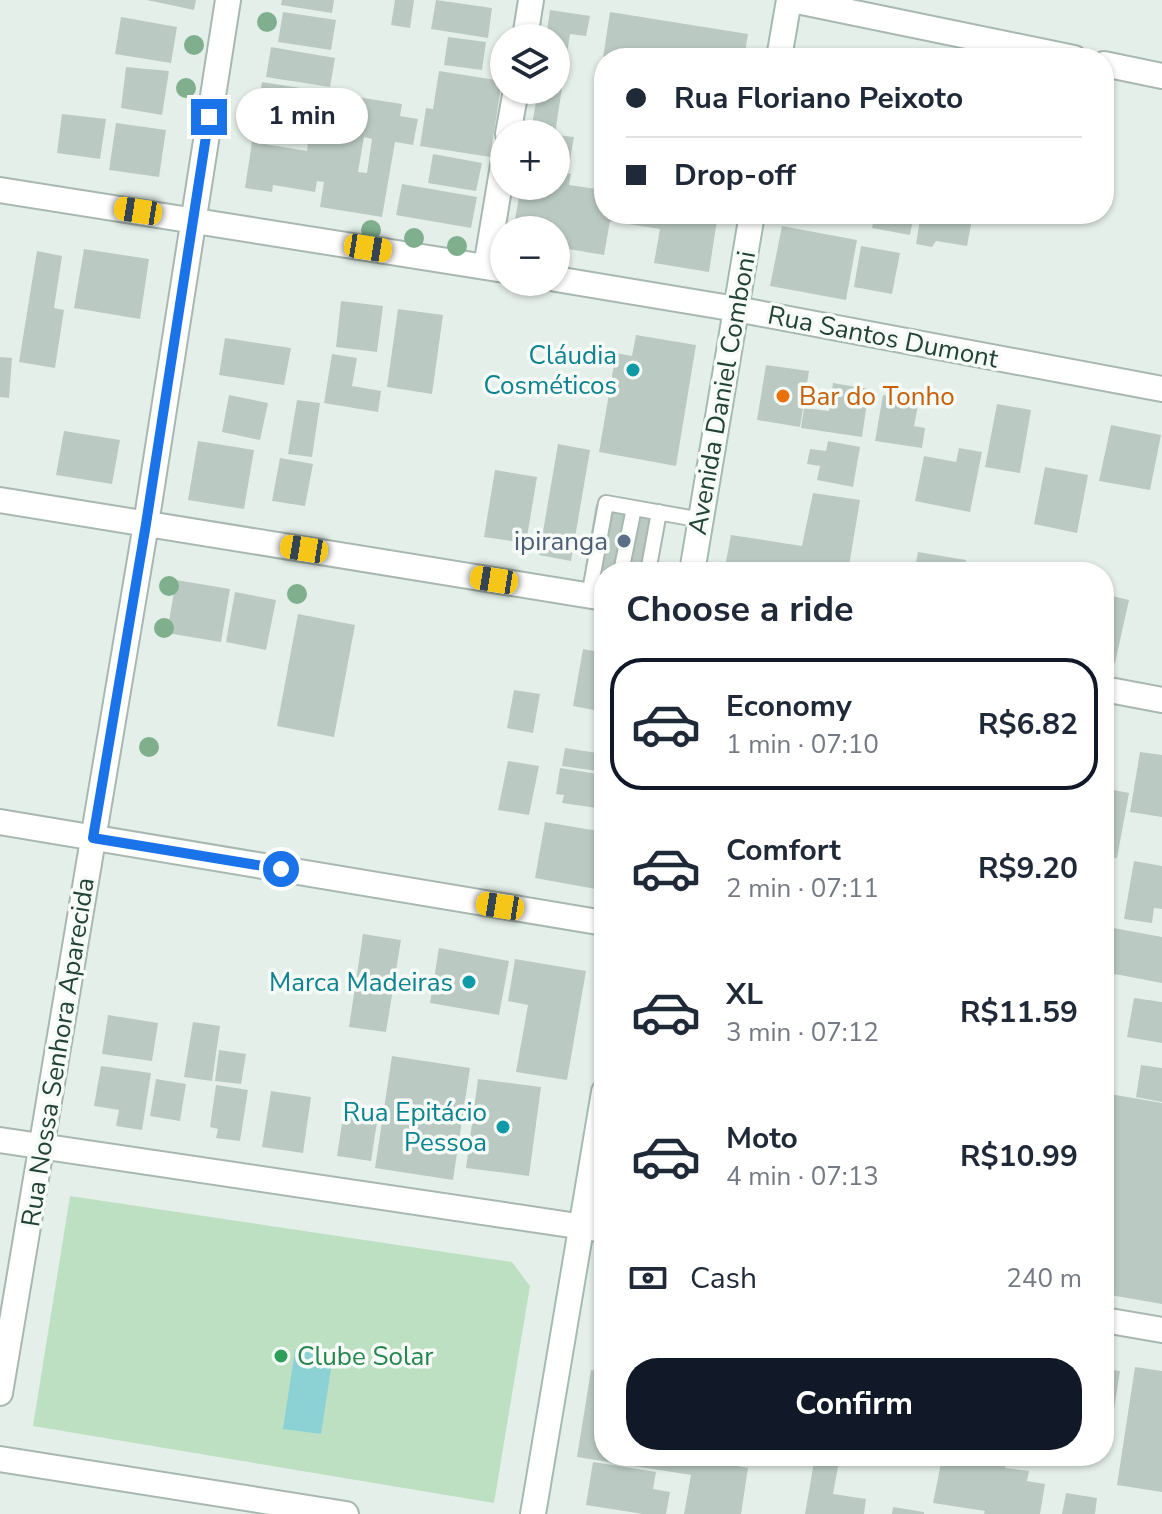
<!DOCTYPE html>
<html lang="en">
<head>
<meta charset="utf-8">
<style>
  body { margin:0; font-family:"Nunito Sans",sans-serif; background:#f2f2f3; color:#1f2937; height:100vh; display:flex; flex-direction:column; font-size:30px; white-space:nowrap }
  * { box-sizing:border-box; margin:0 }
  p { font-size:26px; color:#747a83 }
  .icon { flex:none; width:44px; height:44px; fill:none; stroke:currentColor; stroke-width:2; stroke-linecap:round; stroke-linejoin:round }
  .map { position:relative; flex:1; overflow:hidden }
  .drawer { position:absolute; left:594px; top:562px; width:520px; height:904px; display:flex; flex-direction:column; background:#fff; border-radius:32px; box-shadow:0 2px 6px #0004 }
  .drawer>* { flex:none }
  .top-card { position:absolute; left:594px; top:48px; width:520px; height:176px; border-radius:32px; box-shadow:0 2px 6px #0004; display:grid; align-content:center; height:176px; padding:0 32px; background:#fff }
  .buttons { position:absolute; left:490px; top:24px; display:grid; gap:16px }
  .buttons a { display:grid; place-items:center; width:80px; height:80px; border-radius:50%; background:#fff; box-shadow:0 2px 6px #0004; font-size:40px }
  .end { position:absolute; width:36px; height:36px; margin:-18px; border:10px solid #1a73e8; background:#fff; box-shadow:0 0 0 4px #fff }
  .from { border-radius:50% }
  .bubble { position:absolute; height:56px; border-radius:28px; background:#fff; box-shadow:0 2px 6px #0004; font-size:26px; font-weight:700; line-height:56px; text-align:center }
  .car { position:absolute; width:24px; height:48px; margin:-24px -12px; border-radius:10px; box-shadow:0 0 6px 2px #0007; background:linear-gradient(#f5c518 24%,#345 0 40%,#f5c518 0 76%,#345 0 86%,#f5c518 0) }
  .top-card b { display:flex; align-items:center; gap:28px; height:76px; font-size:30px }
  .top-card b+b { border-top:2px solid #e0e1e3 }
  .top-card i { width:20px; height:20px; background:#1f2937 }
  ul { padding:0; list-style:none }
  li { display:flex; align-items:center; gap:24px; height:132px; margin:0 16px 12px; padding:0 16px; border:4px solid transparent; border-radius:32px }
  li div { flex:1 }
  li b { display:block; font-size:30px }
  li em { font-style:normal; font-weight:700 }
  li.selected { border-color:#111827 }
  li>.icon { width:72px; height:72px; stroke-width:1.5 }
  h2 { padding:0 32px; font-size:36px; line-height:96px }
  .pay { display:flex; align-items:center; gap:20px; height:88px; padding:0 32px; font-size:30px }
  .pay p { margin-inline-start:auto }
  .cta { display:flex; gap:16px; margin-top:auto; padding:16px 32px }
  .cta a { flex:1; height:92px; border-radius:32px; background:#111827; color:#fff; font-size:32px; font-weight:700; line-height:92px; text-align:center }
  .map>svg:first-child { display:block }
  .green { fill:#bde0c3 }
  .water { fill:#8cd2d5 }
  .building { fill:#bacac2; fill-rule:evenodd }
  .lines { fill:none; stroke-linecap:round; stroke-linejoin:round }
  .lane-casing { stroke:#a7b8b0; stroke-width:18 }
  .street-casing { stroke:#a7b8b0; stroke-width:28 }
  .secondary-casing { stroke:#a3bbb0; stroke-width:28 }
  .lane { stroke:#fff; stroke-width:14 }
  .street { stroke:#fff; stroke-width:24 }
  .secondary { stroke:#fff; stroke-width:24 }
  .tree { fill:#7faf8d }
  .route { stroke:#1a73e8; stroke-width:10 }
  .culture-dot { fill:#0f9aa8; stroke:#f6fbf8; stroke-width:3 }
  .food-dot { fill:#e8710a; stroke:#f6fbf8; stroke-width:3 }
  .service-dot { fill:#5c6f8a; stroke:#f6fbf8; stroke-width:3 }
  .leisure-dot { fill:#2e9e5b; stroke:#f6fbf8; stroke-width:3 }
  .labels { text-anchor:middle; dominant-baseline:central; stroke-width:7; stroke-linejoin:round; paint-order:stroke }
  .street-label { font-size:26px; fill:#234236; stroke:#f6fbf8 }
  .culture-label { font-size:26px; fill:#0d838f; stroke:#f6fbf8; text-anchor:end }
  .food-label { font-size:26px; fill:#c56008; stroke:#f6fbf8; text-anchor:start }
  .service-label { font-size:26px; fill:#4e5e75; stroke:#f6fbf8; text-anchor:end }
  .leisure-label { font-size:26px; fill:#27864d; stroke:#f6fbf8; text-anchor:start }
</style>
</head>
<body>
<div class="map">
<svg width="1162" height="1514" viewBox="0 0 1162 1514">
  <rect width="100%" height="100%" fill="#e5efe9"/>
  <path class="green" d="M70,1196L512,1262L530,1286L494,1503L33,1426Z"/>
  <path class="water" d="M268,125L300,130L298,143L266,138Z
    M295,1350L333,1356L321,1434L283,1429Z"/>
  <path class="building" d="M147,0H196L194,10Z
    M282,0H334L332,13L281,5Z
    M395,0H414L410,28L391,25Z
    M436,0L492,8L488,38L431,29Z
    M550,10L590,16L586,36L570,34L555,134H540L531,131L538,90H556V38H546Z
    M283,12L336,20L331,50L278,42Z
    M610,12L748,34L744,58H603Z
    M121,17L177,27L171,63L115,54Z
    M448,37L486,42L482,70L444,65Z
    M271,47L335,58L330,87L266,77Z
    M602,59H604V108L594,106Z
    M126,67L169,71L162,115L121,108Z
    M439,71L502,81L490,157L420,146L426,108L433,109Z
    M262,82L345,95L341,125L316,122L315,129L278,124L280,115L265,113V108L258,107Z
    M351,96L402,104L400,116L418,119L413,145L395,142L382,217L320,207L324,182L317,181L315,192L273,185L272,192L245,188L252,142L307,151L308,142L321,143L323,131L345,134ZM364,137L372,139L367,173L358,172Z
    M62,114L106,119L100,159L57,153Z
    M116,123L166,130L159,177L109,170Z
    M556,135L574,137L568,171L556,169Z
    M433,154L482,163L476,191L428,183Z
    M556,172L571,174L569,185L604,190V214H718L709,272L654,263L660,229L610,221L604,255L556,247V230H513L521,186H556Z
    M402,184L477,197L471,228L396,215Z
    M831,214H854L853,220Z
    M875,214H914L910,235L872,228Z
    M921,214H973L967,246L936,241L932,247L916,244Z
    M782,226L857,240L846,300L770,286Z
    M861,246L900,253L892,294L854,287Z
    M84,249L149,259L140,319L74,308Z
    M37,251L62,256L54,308L64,310L55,368L19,362Z
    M341,301L383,306L377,352L336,347Z
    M398,309L443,315L432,394L387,387Z
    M636,335L696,345L676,466L599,452L616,353L632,356Z
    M225,338L291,348L284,385L219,375Z
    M332,354L357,358L352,386L381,391L378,412L324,403Z
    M0,357L12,358L9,398L0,397Z
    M766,365L809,371L800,427L757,420Z
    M833,383L869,389L862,437L801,428L804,408L829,411Z
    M229,395L268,403L260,440L222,432Z
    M883,395L919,401L914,426L925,428L922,448L875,441Z
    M297,400L320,403L312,457L288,454Z
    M997,404L1031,410L1020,473L985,467Z
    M1111,425L1161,435L1150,490L1099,481Z
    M64,431L120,440L112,484L56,475Z
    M198,441L254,450L244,509L188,500Z
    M828,441L860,447L853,487L817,480L820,466L807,464L810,449L826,451Z
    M558,444L590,450L571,561L539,555Z
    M959,448L982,452L970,512L915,501L924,456L956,462Z
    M280,458L313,464L305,506L272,501Z
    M1045,467L1088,475L1077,533L1034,524Z
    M495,470L537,477L526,543L484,537Z
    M813,493L860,500L848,572H724L731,535L802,546Z
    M596,504L663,514L654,572H612L585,568Z
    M918,552L966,560L963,572H914Z
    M982,566L1004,571V572H981Z
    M176,580L230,589L221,642L167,633Z
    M235,592L276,600L266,650L226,642Z
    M1104,594L1129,600L1115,663L1104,660Z
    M298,614L355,625L334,737L277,726Z
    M583,649L604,653V712L573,706Z
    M514,690L540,694L533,733L507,728Z
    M565,748L604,754V772L562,766Z
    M1140,752L1162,755V817L1130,812Z
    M508,761L539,766L529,815L498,810Z
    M560,768L604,775V809L562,803L564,795L556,794Z
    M1104,788L1129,793L1117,858L1104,856Z
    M545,822L604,832V872L601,890L535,878Z
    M1134,861L1162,866V909L1154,908L1152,923L1124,919Z
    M1108,927L1162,937V983L1104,972V946Z
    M363,934L401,940L386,1032L349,1027Z
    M439,948L509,961L499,1015L430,1003Z
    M515,959L586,971L567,1080L516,1072L528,1005L508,1001Z
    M1134,998L1162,1002V1043L1127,1037Z
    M108,1015L158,1023L152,1061L102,1054Z
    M193,1022L220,1026L212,1081L184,1077Z
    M219,1050L246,1054L241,1084L215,1081Z
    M392,1056L470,1068L453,1180L375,1168Z
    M1141,1065L1162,1068V1102L1136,1097Z
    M101,1066L151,1073L142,1130L116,1126L119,1110L94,1106Z
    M156,1079L186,1084L180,1121L150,1116Z
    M478,1079L541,1087L529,1176L466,1168Z
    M216,1085L248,1090L240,1141L216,1138L218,1129L210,1127Z
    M271,1091L311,1097L303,1153L262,1147Z
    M1104,1093L1162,1103V1304L1104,1294L1109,1259L1104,1258Z
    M345,1104L379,1109L371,1161L337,1156Z
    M1135,1367L1162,1371V1492L1117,1485Z
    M1104,1369L1120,1371L1111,1428L1104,1427Z
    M591,1370L604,1372V1456H694V1458L748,1468L741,1514H684L691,1475L577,1457Z
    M815,1456H840L833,1494L866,1499L864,1514H805Z
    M960,1456H1007L1005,1468L1029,1471L1027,1481L1045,1484L1040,1514H984L985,1511L933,1503L942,1458L959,1461Z
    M593,1462L656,1472L653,1489L670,1492L666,1514H643L586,1505Z
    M1066,1493L1097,1498L1095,1514H1062Z
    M893,1507L924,1512V1514H892Z"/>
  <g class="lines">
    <defs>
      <path id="lane" d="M621,572L634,508L702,520
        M648,572L659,512
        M589,596L606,503L634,508"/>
      <path id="street" d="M792,0L1074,58
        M525,38L531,0
        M1104,64L1162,76
        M508,134L516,90
        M0,190L504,270
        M486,267L504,159
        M556,279L736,309L1162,389
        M0,500L604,598
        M1104,689L1162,700
        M0,822L604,923
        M0,1140L604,1230
        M1104,1320L1162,1330
        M0,1393L146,524L228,0
        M0,1459L346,1514"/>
      <path id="secondary" d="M779,58L789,0
        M692,572L752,214
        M533,1514L604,1092"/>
    </defs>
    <use href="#lane" class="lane-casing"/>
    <use href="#street" class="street-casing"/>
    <use href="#secondary" class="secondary-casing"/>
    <use href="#lane" class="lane"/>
    <use href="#street" class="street"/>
    <use href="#secondary" class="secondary"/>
  </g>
  <g class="tree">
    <circle cx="267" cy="22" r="10"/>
    <circle cx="194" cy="45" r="10"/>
    <circle cx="186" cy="88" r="10"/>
    <circle cx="371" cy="230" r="10"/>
    <circle cx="414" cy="238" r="10"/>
    <circle cx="457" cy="246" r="10"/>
    <circle cx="169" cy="586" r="10"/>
    <circle cx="297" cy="594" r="10"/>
    <circle cx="164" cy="628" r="10"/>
    <circle cx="149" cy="747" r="10"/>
  </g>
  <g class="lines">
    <path class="route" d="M209,117L146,524L93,838L281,869"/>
  </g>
  <g class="culture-dot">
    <circle cx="633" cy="370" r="8"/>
    <circle cx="469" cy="982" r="8"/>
    <circle cx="503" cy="1127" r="8"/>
  </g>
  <circle class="food-dot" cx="783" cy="396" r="8"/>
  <circle class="service-dot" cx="624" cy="541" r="8"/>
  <circle class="leisure-dot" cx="281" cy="1356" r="8"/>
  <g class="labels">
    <g class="street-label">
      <text transform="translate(883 337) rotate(11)">Rua Santos Dumont</text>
      <text transform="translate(722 393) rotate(-80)">Avenida Daniel Comboni</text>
      <text transform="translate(58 1052) rotate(-81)">Rua Nossa Senhora Aparecida</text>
    </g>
    <g class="culture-label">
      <text x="617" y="355">Cláudia<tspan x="617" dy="30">Cosméticos</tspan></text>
      <text x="453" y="982">Marca Madeiras</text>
      <text x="487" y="1112">Rua Epitácio<tspan x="487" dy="30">Pessoa</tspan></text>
    </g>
    <g class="food-label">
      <text x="799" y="396">Bar do Tonho</text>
    </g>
    <g class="service-label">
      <text x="608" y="541">ipiranga</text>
    </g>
    <g class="leisure-label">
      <text x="297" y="1356">Clube Solar</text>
    </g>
  </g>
</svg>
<div class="buttons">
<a><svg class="icon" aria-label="layers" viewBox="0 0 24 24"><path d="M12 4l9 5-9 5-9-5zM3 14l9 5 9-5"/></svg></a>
<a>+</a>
<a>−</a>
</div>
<i class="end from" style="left:281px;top:869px"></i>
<i class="end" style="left:209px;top:117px"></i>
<div class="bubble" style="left:236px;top:88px;width:132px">1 min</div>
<i class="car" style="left:138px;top:211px;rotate:279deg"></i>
<i class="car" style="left:368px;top:248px;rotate:99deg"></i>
<i class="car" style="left:304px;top:549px;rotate:279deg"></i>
<i class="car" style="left:494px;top:580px;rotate:279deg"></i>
<i class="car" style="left:500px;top:906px;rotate:279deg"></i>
<div class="top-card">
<b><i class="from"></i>Rua Floriano Peixoto</b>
<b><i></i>Drop-off</b>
</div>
<section class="drawer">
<h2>Choose a ride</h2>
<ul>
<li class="selected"><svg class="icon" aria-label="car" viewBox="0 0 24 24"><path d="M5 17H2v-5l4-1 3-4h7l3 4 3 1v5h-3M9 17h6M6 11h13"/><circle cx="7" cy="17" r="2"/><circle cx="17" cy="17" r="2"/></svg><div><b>Economy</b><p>1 min · 07:10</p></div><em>R$6.82</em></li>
<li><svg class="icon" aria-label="car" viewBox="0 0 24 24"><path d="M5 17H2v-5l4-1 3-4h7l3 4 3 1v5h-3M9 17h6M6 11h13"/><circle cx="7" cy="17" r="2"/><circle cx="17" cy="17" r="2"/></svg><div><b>Comfort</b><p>2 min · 07:11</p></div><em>R$9.20</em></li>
<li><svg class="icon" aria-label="car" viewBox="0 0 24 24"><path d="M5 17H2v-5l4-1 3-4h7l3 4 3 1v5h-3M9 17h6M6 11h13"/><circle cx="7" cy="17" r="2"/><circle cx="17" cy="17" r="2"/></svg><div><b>XL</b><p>3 min · 07:12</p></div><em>R$11.59</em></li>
<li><svg class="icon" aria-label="car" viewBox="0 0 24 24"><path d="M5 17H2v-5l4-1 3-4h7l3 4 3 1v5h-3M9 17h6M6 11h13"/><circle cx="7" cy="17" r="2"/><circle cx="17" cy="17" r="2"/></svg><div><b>Moto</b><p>4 min · 07:13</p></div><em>R$10.99</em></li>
</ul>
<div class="pay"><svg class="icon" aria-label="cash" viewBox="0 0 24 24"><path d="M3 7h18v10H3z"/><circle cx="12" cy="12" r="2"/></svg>Cash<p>240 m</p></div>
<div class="cta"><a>Confirm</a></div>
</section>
</div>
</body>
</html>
